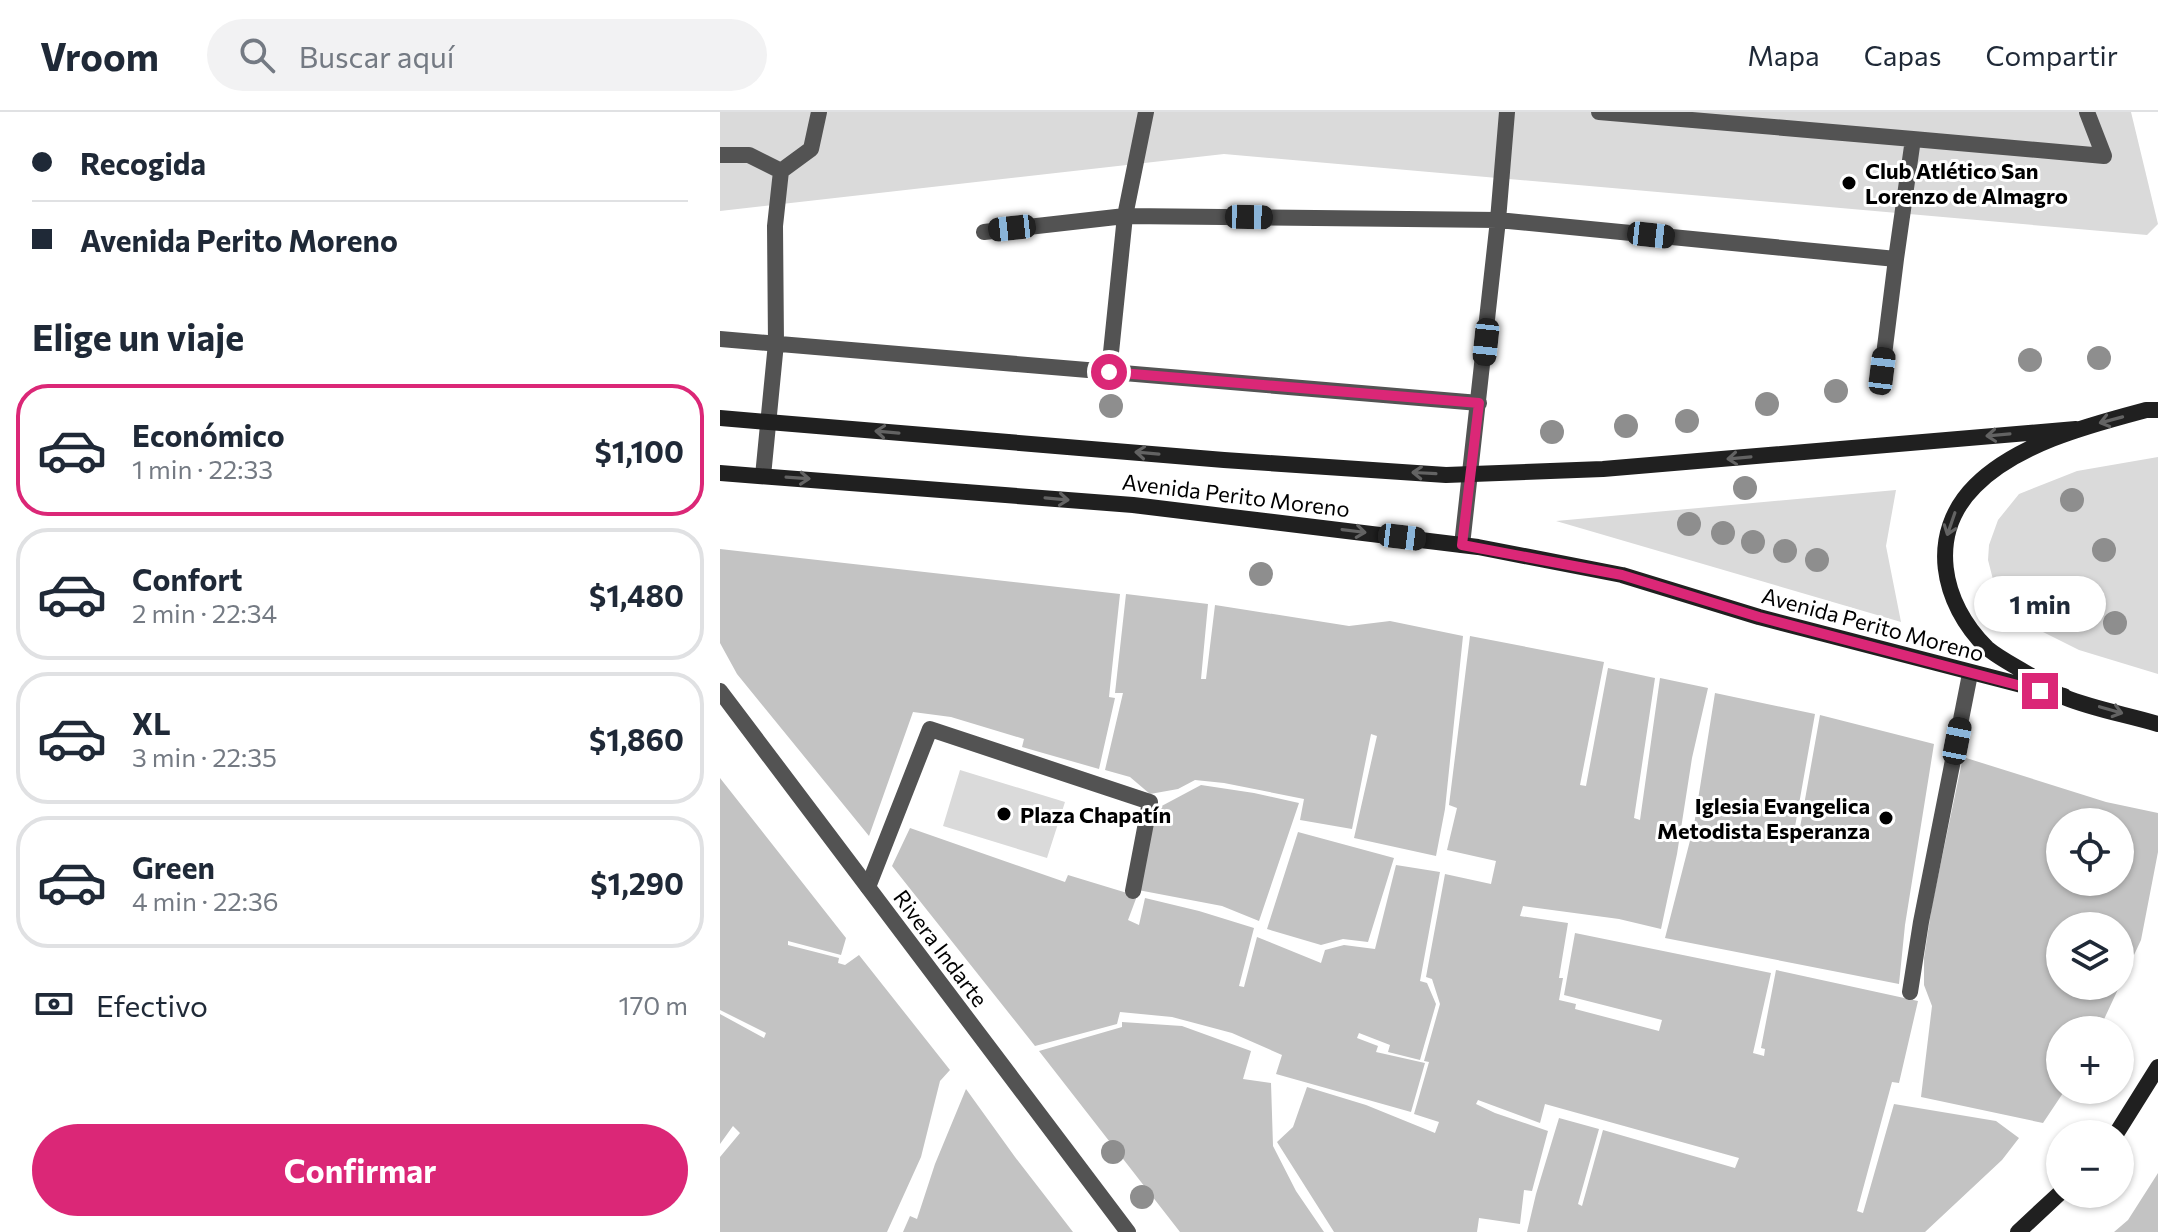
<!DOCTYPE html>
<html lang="es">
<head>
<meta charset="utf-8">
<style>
  body { margin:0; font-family:Commissioner,sans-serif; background:#f2f2f3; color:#1f2937; height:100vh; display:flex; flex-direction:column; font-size:30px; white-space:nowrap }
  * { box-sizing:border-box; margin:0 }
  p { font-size:26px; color:#747a83 }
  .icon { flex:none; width:44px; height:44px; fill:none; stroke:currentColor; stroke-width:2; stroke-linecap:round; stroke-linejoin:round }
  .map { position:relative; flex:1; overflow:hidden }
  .drawer { display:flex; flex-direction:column; background:#fff; width:720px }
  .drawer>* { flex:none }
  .guide { display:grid; align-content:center; height:176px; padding:0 32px; background:#fff }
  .fabs { position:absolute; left:1326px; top:696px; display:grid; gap:16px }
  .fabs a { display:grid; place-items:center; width:88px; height:88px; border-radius:50%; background:#fff; box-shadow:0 2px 6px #0004; font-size:40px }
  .end { position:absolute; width:36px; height:36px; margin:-18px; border:10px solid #db2777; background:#fff; box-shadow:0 0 0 4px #fff }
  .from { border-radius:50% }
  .bubble { position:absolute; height:56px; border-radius:28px; background:#fff; box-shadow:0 2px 6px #0004; font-size:26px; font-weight:700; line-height:56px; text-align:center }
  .car { position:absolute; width:24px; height:48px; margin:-24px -12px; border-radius:10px; box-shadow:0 0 6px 2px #0007; background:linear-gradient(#222 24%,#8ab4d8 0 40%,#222 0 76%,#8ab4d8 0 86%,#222 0) }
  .guide b { display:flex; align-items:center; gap:28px; height:76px; font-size:30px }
  .guide b+b { border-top:2px solid #e0e1e3 }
  .guide i { width:20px; height:20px; background:#1f2937 }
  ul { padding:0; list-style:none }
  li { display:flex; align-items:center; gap:24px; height:132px; margin:0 16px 12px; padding:0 16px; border:4px solid #e0e1e3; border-radius:32px }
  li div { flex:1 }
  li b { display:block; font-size:30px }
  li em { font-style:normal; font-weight:700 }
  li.active { border-color:#db2777 }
  li>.icon { width:72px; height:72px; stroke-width:1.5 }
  h2 { padding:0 32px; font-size:36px; line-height:96px }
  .pay { display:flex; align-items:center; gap:20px; height:88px; padding:0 32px; font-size:30px }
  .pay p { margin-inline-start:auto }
  .action { display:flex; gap:16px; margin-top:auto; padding:16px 32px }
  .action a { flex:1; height:92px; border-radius:48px; background:#db2777; color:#fff; font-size:32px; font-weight:700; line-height:92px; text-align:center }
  header { display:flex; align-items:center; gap:48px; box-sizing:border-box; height:112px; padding:0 40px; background:#fff; border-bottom:2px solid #e0e1e3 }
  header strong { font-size:38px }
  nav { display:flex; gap:44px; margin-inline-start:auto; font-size:28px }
  .search { width:560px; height:72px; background:#f2f2f3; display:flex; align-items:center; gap:20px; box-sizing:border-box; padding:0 28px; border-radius:44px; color:#747a83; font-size:30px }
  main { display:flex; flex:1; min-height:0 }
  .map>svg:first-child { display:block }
  .green { fill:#dadada }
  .building { fill:#c3c3c3; fill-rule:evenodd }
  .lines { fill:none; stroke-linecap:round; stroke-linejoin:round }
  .lane { stroke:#535353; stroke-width:16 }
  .street { stroke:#535353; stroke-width:16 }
  .secondary { stroke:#202020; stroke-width:16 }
  .tree { fill:#8e8e8e }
  .oneway { stroke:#636363 }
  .route { stroke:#db2777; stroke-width:10 }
  .poi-dot { fill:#000; stroke:#fff; stroke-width:3 }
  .labels { text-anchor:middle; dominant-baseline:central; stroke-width:6; stroke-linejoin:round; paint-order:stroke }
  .poi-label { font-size:22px; font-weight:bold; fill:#000; stroke:#fff; text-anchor:start }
  .street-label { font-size:22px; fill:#000; stroke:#fff }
</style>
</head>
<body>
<header>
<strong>Vroom</strong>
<div class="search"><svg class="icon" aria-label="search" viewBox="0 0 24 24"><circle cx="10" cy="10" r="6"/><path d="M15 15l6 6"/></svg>Buscar aquí</div>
<nav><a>Mapa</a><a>Capas</a><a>Compartir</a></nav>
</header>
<main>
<section class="drawer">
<div class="guide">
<b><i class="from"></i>Recogida</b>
<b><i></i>Avenida Perito Moreno</b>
</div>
<h2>Elige un viaje</h2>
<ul>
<li class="active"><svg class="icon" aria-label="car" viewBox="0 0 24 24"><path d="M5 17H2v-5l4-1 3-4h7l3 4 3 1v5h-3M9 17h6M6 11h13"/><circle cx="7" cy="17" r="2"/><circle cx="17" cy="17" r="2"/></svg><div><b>Económico</b><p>1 min · 22:33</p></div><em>$1,100</em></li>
<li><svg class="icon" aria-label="car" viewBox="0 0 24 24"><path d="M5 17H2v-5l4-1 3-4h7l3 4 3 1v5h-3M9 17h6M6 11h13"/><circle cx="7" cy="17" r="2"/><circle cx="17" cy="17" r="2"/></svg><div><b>Confort</b><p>2 min · 22:34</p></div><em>$1,480</em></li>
<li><svg class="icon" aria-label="car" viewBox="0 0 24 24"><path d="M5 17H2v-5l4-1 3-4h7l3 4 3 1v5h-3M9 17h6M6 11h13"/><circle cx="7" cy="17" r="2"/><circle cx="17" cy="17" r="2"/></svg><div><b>XL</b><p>3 min · 22:35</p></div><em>$1,860</em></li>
<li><svg class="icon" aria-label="car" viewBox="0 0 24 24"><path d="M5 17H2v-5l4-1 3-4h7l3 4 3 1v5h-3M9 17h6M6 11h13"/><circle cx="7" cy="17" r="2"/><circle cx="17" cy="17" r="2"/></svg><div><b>Green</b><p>4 min · 22:36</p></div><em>$1,290</em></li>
</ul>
<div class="pay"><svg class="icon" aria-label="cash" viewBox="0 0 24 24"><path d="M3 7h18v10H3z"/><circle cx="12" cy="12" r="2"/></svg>Efectivo<p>170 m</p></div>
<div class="action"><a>Confirmar</a></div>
</section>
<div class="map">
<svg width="1438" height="1120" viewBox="0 0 1438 1120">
  <rect width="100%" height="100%" fill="#fff"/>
  <path class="green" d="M0,0H1411L1438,112L1427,123L504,42L0,99Z
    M1438,345V562L1359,538L1295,506L1278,487L1268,448L1269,433L1278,408L1299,382L1357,359Z
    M1176,378L1166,434L1181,510L836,409Z
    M240,658L345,690L327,746L223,714Z"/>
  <path class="building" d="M0,437L400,482L389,585L395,586L379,657L302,635L304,627L231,605L193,600L149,724L17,562L0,531Z
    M406,482L488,492L481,567H486L495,493L629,514L670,509L743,524L725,697L716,744L634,726L657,624L651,622L632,717L580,708L584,687L504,671L475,668L458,677L430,682L410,665L385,658L403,581H395Z
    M750,524L884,550L860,673L866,674L888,556L935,566L914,706L920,708L940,566L988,576L972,646L957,742L941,817L899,807L803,794L800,804L848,811L839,866H843L839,888L856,892L855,897L939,919L942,908L844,883L855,821L1051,861L1033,941L1044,944L1045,937L1041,936L1056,858L1198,889L1179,971L1172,970L1137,1099L1143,1101L1174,992L1276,1009L1299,1026L1282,1048L1205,1120H807L816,1082L839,1006L879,1017L858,1092L862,1094L883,1018L1015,1056L1019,1046L825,992L820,1011L758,988L756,992L775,1001L828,1019L812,1079L804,1078L800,1112L759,1106L757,1120H614L557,1030L573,1015L587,975L646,993L715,1021L719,1010L694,1002L709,950L704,949L720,892L712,867L706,865L725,762L771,772L776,749L727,738L737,696L729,693Z
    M995,581L1095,602L1073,726L1078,727L1100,603L1214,632L1185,813L1179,872L945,826L974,713Z
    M1243,645L1386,690L1438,701V740L1421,828L1379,918H1340V978H1345L1323,1011L1201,985L1212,894L1204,873V846L1212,793ZM1340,710H1400V770H1340ZM1340,814H1400V874H1340Z
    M0,666L126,826L121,843L68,829V833L119,846L118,851L125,853L139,843L230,958L220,969L201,1045L167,1120H0V1045L20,1021L13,1014L0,1032V902L44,926L46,921L0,898Z
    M481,673L534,681L579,691L539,809L502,794L418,778L436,697Z
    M190,716L345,770L348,763L417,784L408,808L419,813L425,786L479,799L534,816L519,874L524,875L537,825L601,851L605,838L624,833L655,837L676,753L720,760L700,869L707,871L716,892L700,948L668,940L670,933L639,921L637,926L658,934L656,940L705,951L691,1000L556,962L562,943L512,921L452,905L400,900L397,912L315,934L172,754Z
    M578,720L674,746L648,830L623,827L601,833L547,817Z
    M402,910L462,914L531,939L523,967L551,971L553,1034L576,1079L604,1120H460L319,939L402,915Z
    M246,977L295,1045L353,1120H183L190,1104L197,1107L215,1052Z
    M1438,1061V1120H1394L1408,1108Z"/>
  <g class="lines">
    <path class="lane" d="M879,0L1193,27
      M0,43H29L61,59L91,37L99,0
      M264,120L405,104L778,108L787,0
      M0,227L759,291
      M1162,259L1176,147
      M389,260L405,104L426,0
      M43,364L56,231L55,114L61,59
      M742,433L778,108L1176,147L1193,27L1384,44L1367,0
      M148,775L210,617L430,690L413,779
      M1190,880L1201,810L1250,562"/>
    <path class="street" d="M0,579L408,1120"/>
    <path class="secondary" d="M1438,298H1426C1370,313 1298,331 1255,374C1207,422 1221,491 1267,536C1280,547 1299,556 1313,565C1323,572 1334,580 1344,585C1373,597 1408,603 1438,612
      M0,306L504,348L726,363L883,357L1356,317
      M0,361L413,393L758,435L902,463L1039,505L1344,584
      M1396,1022L1438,955
      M1298,1120L1340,1081"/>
  </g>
  <g class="tree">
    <circle cx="1379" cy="246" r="12"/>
    <circle cx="1310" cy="248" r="12"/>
    <circle cx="1116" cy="279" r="12"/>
    <circle cx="1047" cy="292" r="12"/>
    <circle cx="391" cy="294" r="12"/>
    <circle cx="967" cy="309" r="12"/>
    <circle cx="906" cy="314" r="12"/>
    <circle cx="832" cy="320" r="12"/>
    <circle cx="1025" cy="376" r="12"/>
    <circle cx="1352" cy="388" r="12"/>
    <circle cx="969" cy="412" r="12"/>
    <circle cx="1003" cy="421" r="12"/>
    <circle cx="1033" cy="430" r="12"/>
    <circle cx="1384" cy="438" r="12"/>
    <circle cx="1065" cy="439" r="12"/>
    <circle cx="1097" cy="448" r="12"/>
    <circle cx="541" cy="462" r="12"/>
    <circle cx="1316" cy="478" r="12"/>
    <circle cx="1355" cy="494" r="12"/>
    <circle cx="1395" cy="511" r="12"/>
    <circle cx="393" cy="1040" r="12"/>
    <circle cx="422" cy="1085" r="12"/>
  </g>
  <defs><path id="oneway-shaft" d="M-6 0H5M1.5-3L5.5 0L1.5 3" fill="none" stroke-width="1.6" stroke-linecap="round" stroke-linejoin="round" transform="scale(2)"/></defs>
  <g class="oneway">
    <use href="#oneway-shaft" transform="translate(1391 308) rotate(165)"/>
    <use href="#oneway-shaft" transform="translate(167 320) rotate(-175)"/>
    <use href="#oneway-shaft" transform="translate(1278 323) rotate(175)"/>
    <use href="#oneway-shaft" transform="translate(427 341) rotate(-175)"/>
    <use href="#oneway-shaft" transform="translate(1019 346) rotate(175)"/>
    <use href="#oneway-shaft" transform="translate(704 361) rotate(-177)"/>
    <use href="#oneway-shaft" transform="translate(78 366) rotate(4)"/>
    <use href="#oneway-shaft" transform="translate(337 387) rotate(5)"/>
    <use href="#oneway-shaft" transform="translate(1231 412) rotate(109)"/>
    <use href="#oneway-shaft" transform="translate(634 419) rotate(7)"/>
    <use href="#oneway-shaft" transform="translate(1391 598) rotate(16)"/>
  </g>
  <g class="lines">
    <path class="route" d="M389,260L759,291L742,433L902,463L1039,505L1320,579"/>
  </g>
  <g class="poi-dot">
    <circle cx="1129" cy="71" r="8"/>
    <circle cx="284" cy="702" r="8"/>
    <circle cx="1166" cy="706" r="8"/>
  </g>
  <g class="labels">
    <g class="poi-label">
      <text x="1145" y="58">Club Atlético San<tspan x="1145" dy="25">Lorenzo de Almagro</tspan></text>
      <text x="1150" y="693" text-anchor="end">Iglesia Evangelica<tspan x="1150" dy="25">Metodista Esperanza</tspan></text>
      <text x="300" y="702">Plaza Chapatín</text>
    </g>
    <g class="street-label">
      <text transform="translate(516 383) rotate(7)">Avenida Perito Moreno</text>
      <text transform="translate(1153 512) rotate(15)">Avenida Perito Moreno</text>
      <text transform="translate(221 836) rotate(53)">Rivera Indarte</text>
    </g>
  </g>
</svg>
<div class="fabs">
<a><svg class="icon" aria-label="locate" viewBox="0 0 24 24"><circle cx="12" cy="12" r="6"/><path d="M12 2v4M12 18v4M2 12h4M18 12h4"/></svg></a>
<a><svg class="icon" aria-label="layers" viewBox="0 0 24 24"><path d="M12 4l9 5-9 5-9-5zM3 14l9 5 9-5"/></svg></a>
<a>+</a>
<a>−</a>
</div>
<i class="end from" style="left:389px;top:260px"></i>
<i class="end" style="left:1320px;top:579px"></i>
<div class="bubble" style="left:1254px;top:464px;width:132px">1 min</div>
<i class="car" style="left:529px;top:105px;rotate:91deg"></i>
<i class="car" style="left:292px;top:116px;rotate:264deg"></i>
<i class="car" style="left:931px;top:123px;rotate:96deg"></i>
<i class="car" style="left:766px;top:230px;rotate:186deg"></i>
<i class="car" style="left:1162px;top:259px;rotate:7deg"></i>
<i class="car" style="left:682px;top:425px;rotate:97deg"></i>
<i class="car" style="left:1237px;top:629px;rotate:11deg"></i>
</div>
</main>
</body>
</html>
